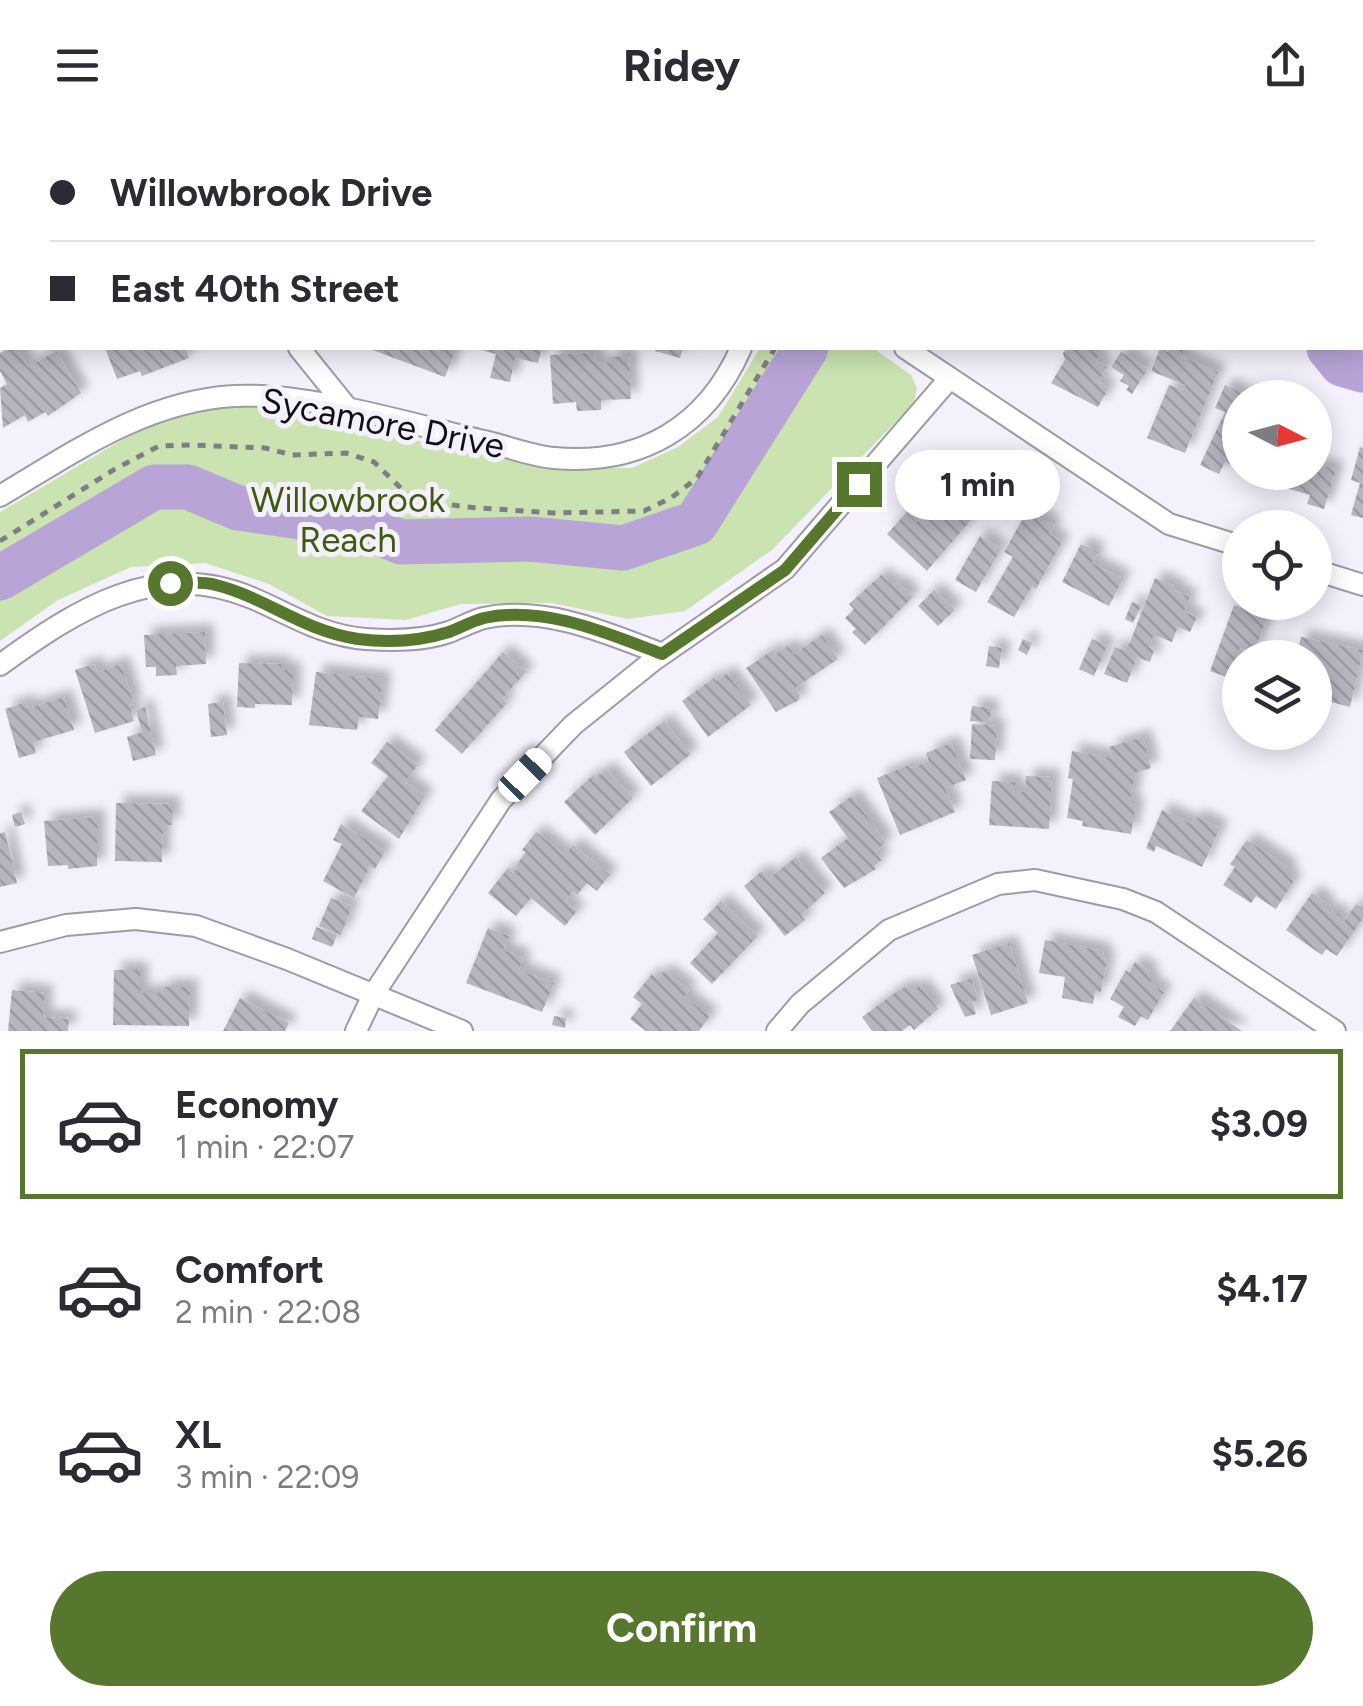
<!DOCTYPE html>
<html lang="en">
<head>
<meta charset="utf-8">
<style>
  body { margin:0; font-family:Figtree,sans-serif; background:#f2f2f3; color:#2b2b33; height:100vh; display:flex; flex-direction:column; font-size:38px; white-space:nowrap }
  * { box-sizing:border-box; margin:0 }
  p { font-size:32px; color:#7c7c81 }
  .icon { flex:none; width:55px; height:55px; fill:none; stroke:currentColor; stroke-width:2; stroke-linecap:round; stroke-linejoin:round }
  .map { position:relative; height:901px; overflow:hidden }
  .details { display:flex; flex-direction:column; background:#fff; flex:1 }
  .details>* { flex:none }
  .top-card { position:absolute; left:0px; top:0px; width:1365px; height:220px; box-shadow:0 5px 25px #0003; display:grid; align-content:center; height:220px; padding:0 50px; background:#fff }
  .needle { width:65px; rotate:96deg }
  .controls { position:absolute; left:1222px; top:250px; display:grid; gap:20px }
  .controls a { display:grid; place-items:center; width:110px; height:110px; border-radius:50%; background:#fff; box-shadow:0 5px 25px #0003; font-size:50px }
  .end { position:absolute; width:45px; height:45px; margin:-22px; border:12px solid #58772e; background:#fff; box-shadow:0 0 0 5px #fff }
  .from { border-radius:50% }
  .bubble { position:absolute; height:70px; border-radius:35px; background:#fff; box-shadow:0 5px 25px #0003; font-size:32px; font-weight:700; line-height:70px; text-align:center }
  .car { position:absolute; width:30px; height:60px; margin:-30px -15px; border-radius:12px; box-shadow:0 0 8px 2px #0007; background:linear-gradient(#fff 24%,#345 0 40%,#fff 0 76%,#345 0 86%,#fff 0) }
  .top-card b { display:flex; align-items:center; gap:35px; height:95px; font-size:38px }
  .top-card b+b { border-top:2px solid #e1e1e2 }
  .top-card i { width:25px; height:25px; background:#2b2b33 }
  ul { padding:18px 0 0; list-style:none }
  li { display:flex; align-items:center; gap:30px; height:150px; margin:0 20px 15px; padding:0 30px; border:5px solid transparent; border-radius:0px }
  li div { flex:1 }
  li b { display:block; font-size:38px }
  li em { font-style:normal; font-weight:700 }
  li.current { border-color:#58772e }
  li>.icon { width:90px; height:90px; stroke-width:1.5 }
  .primary-button { display:flex; gap:20px; margin-top:auto; padding:20px 50px }
  .primary-button a { flex:1; height:115px; border-radius:60px; background:#58772e; color:#fff; font-size:40px; font-weight:700; line-height:115px; text-align:center }
  header { display:flex; justify-content:space-between; align-items:center; height:130px; padding:0 50px; background:#fff; font-size:45px; font-weight:700 }
  .map>svg:first-child { display:block }
  .park { fill:#cae3b1 }
  .lines { fill:none; stroke-linecap:round; stroke-linejoin:round }
  .river { stroke:#b8a4d7; stroke-width:45 }
  .building { fill:url(#building-back-hatch); filter:url(#shadow) }
  .minor-casing { stroke:#9e9aa6; stroke-width:24 }
  .path { stroke:#807d85; stroke-width:5; stroke-dasharray:8 8; stroke-linecap:butt }
  .minor { stroke:#fff; stroke-width:20 }
  .route { stroke:#58772e; stroke-width:12 }
  .labels { text-anchor:middle; dominant-baseline:central; stroke-width:10; stroke-linejoin:round; paint-order:stroke }
  .street-label { font-size:35px; fill:#110f13; stroke:#f4f0fc }
  .park-label { font-size:35px; fill:#3d5a0f; stroke:#f4f0fc }
</style>
</head>
<body>
<header><svg class="icon" aria-label="menu" viewBox="0 0 24 24"><path d="M4 6h16M4 12h16M4 18h16"/></svg>Ridey<svg class="icon" aria-label="share" viewBox="0 0 24 24"><path d="M12 15V3M7 8l5-5 5 5M5 13v7h14v-7"/></svg></header>
<div class="map">
<svg width="1363" height="901" viewBox="0 0 1363 901">
  <defs>
    <pattern id="building-back-hatch" width="6" height="6" patternUnits="userSpaceOnUse" patternTransform="scale(2.5)"><rect width="6" height="6" fill="#b8b4c0"/><path d="M-1 5l2 2M0 0l6 6M5-1l2 2" fill="none" stroke="#9d9aa4"/></pattern>
    <filter id="shadow"><feDropShadow dx="8" dy="-8" stdDeviation="5" flood-color="#0004"/></filter>
  </defs>
  <rect width="100%" height="100%" fill="#f4f0fc"/>
  <path class="park" d="M760,218H873L911,245L917,258L914,273L772,420L685,481L628,489L552,473L461,474L406,490L327,486L269,454L205,433L131,437L58,470L0,511V382L144,297L204,279L255,274L306,280L391,305L543,337L632,338L678,317L718,287Z"/>
  <g class="lines">
    <path class="river" d="M1329,218L1342,234L1363,240
      M0,448L154,357H188L238,378L362,396L401,412L530,409L623,418L696,393L806,218"/>
  </g>
  <path class="building" d="M9,218H17L28,237L56,221L81,263L48,286L45,282L28,292L25,285L3,298L0,258L7,254L0,241V223Z
    M105,218H185L189,228L142,246L140,241L117,249Z
    M367,218H456L445,247Z
    M474,218H542L538,233L515,228L510,252L490,248L496,224Z
    M656,218H683L680,228L655,221Z
    M1067,218H1089L1100,224L1096,231L1107,237L1098,252L1109,258L1098,277L1051,253L1065,230L1063,223Z
    M1160,218L1168,222L1170,218H1177L1184,221L1182,227L1218,242L1185,323L1147,308L1169,255L1183,260L1185,255L1151,241Z
    M595,222L596,234L611,233L610,227L629,226L631,269L601,270V280L577,281L576,272L553,274L550,225Z
    M1121,222L1148,239L1132,264L1126,260L1129,256L1120,251L1124,245L1111,237Z
    M1225,255L1253,268H1240V331L1234,329L1231,335L1225,332L1219,344L1200,335L1225,282L1215,278Z
    M1360,317L1363,318V388L1351,385L1360,353L1351,350Z
    M968,335L997,360L927,441L887,404L907,382L917,392Z
    M1319,335L1336,340L1324,379L1307,374L1310,365L1272,354L1275,342H1315V337Z
    M1027,381L1054,396L1049,404L1062,412L1036,459L1032,456L1014,487L987,472L1013,427L1004,422Z
    M980,406L1001,419L976,462L955,450Z
    M1081,414L1098,422L1092,433L1123,449L1109,476L1062,452Z
    M881,445L893,456L897,452L913,467L865,515L852,502L856,499L845,488L854,479L849,474Z
    M1155,448L1177,457L1175,461L1190,467L1184,482L1197,487L1190,502L1178,497L1172,512L1154,505L1149,517L1154,520L1150,532L1137,527L1127,553L1104,544L1115,517L1124,521L1130,512Z
    M934,460L955,480L938,496L918,476Z
    M1132,472L1141,476L1133,493L1125,489Z
    M1234,475L1267,487L1254,523L1240,518L1237,527L1240,529V552L1210,541Z
    M205,502L206,534L176,536L177,545L156,546V537H146L144,505Z
    M822,505L838,529L795,558L800,565L799,570L776,582L746,538L773,520L775,525L788,516L794,524Z
    M1301,507L1363,520L1350,577L1324,570L1326,563L1319,561L1320,554L1315,553V528H1296Z
    M1023,509L1032,513L1027,525L1018,520Z
    M1092,509L1107,516L1094,546L1079,539Z
    M989,516L1002,518L999,538L986,536Z
    M503,522L526,542L502,569L507,573L462,624L435,600Z
    M239,533L282,534V540H293L292,575L255,574V578L237,577Z
    M94,534L97,542L121,534L134,574L129,575L134,591L95,603L75,540Z
    M316,542L383,549L378,589L359,587L357,600L309,595Z
    M727,543L751,575L708,607L682,571L714,548L716,551Z
    M1239,562H1240V587L1232,585Z
    M64,567L74,600L33,612L36,623L19,628L5,579L27,572L29,578Z
    M223,572L227,605L211,607L208,574Z
    M972,576L991,578L990,592L970,591Z
    M145,577L156,625L133,631L127,607L142,602L136,580Z
    M664,591L691,624L651,656L624,622Z
    M972,594L997,596L995,630L970,629Z
    M1143,607L1151,638L1135,643L1130,674L1136,675L1131,704L1082,696L1083,691L1067,688L1073,649L1068,648L1072,621L1113,628L1109,617Z
    M387,612L418,635L405,652L425,666L399,709L361,681L388,646L371,633Z
    M951,613L966,650L945,658L955,682L900,705L877,648L909,635L911,638L929,631L926,623Z
    M606,639L633,668L595,705L564,672L593,645L596,648Z
    M1026,646L1052,647L1049,699L989,695L992,651L1015,652V661L1025,662Z
    M852,666L886,713L875,721L882,730L874,736L876,739L844,758L821,728L848,708L829,682Z
    M116,673L172,674V695H163L162,732L115,731Z
    M1162,680L1192,694L1196,687L1220,698L1202,737L1156,716L1154,722L1146,718Z
    M21,682L25,694L15,697L12,685Z
    M97,687V736L68,739V735L48,736L44,691Z
    M341,694L385,721L375,739L370,736L354,768L323,751L342,714L333,710Z
    M5,702L17,753L0,757V703Z
    M536,702L565,725L573,715L610,745L597,761L587,753L577,765L573,761L565,771L577,781L565,796L531,768L516,786L488,763L508,738L513,743L518,737L516,735L526,722L522,720Z
    M1247,710L1288,737V747L1294,751L1276,779L1256,766L1251,773L1223,755L1235,737L1230,734Z
    M796,727L825,763L801,785L805,790L785,806L744,756L762,741L768,749Z
    M1312,763L1327,774L1324,779L1330,783L1333,780L1341,785L1338,789L1343,793L1356,774L1363,778V788L1337,826L1326,819L1322,825L1286,800Z
    M331,768L352,776L341,805L319,796Z
    M721,771L758,806L712,854L690,833L718,803L703,789Z
    M316,797L337,805L332,817L312,809Z
    M488,798L509,806L503,820L523,828L519,840L554,853L542,882L466,853Z
    M1045,810L1104,821L1102,828L1107,829L1101,862L1095,861L1093,874L1062,868L1065,847L1039,843Z
    M1009,813L1028,873L991,885L972,825Z
    M1135,832L1150,841L1147,846L1152,850L1150,854L1164,862L1148,890L1141,886L1135,896L1118,887L1124,877L1110,869L1126,840L1129,843Z
    M114,840H140V863H163L162,857H190L189,896L113,895Z
    M664,841L689,860L684,867L710,886L699,901H646L630,889L642,874L633,867L652,844L658,849Z
    M971,848L978,870L972,872L976,884L965,887L950,855Z
    M920,855L938,879L914,900L910,895L902,901H872L862,887L897,861L908,856L912,861Z
    M12,860L45,863L43,887L69,889L68,901H8Z
    M240,868L289,893L285,901H223Z
    M1194,868L1216,883L1242,901H1170Z
    M554,886L566,888L565,898L552,895Z"/>
  <g class="lines">
    <defs>
      <path id="minor" d="M68,0L71,2
        M598,0L601,2
        M1262,0L1265,2
        M1362,71L1363,72
        M299,218L349,280
        M905,218L1169,394L1240,416
        M0,366C74,322 146,271 234,266C308,262 414,295 488,312C509,317 532,326 554,328C641,336 707,296 741,218
        M1315,440L1363,455
        M0,535C76,480 156,427 252,468C290,484 322,506 366,509C394,511 422,511 449,502C460,498 472,491 484,488C544,475 607,503 662,524
        M0,812L66,795L136,789L196,796L287,829L462,901
        M356,901L373,865L501,670L573,595L654,530L785,439L949,249
        M777,901L800,874L889,800L998,754L1035,750L1123,769L1156,782L1335,901"/>
    </defs>
    <use href="#minor" class="minor-casing"/>
    <path class="path" d="M0,411L115,339L159,316L191,315L265,318L292,325L346,323L374,332L412,369L466,377L553,383L644,381L671,368L697,348L775,218"/>
    <use href="#minor" class="minor"/>
  </g>
  <g class="lines">
    <path class="route" d="M170,453C185,453 202,451 216,455C267,468 301,500 358,509C388,513 420,511 449,502C460,498 472,491 484,488C544,475 607,503 662,524L785,440L859,354"/>
  </g>
  <g class="labels">
    <g class="street-label">
      <text transform="translate(383 293) rotate(11)">Sycamore Drive</text>
    </g>
    <g class="park-label">
      <text x="348" y="370">Willowbrook<tspan x="348" dy="40">Reach</tspan></text>
    </g>
  </g>
</svg>
<div class="controls">
<a><svg class="needle" viewBox="-14 -14 28 28"><path d="M0-13l5 13h-10z" fill="#e53935"/><path d="M0 13l5-13h-10z" fill="#7c7c81"/></svg></a>
<a><svg class="icon" aria-label="locate" viewBox="0 0 24 24"><circle cx="12" cy="12" r="6"/><path d="M12 2v4M12 18v4M2 12h4M18 12h4"/></svg></a>
<a><svg class="icon" aria-label="layers" viewBox="0 0 24 24"><path d="M12 4l9 5-9 5-9-5zM3 14l9 5 9-5"/></svg></a>
</div>
<i class="end from" style="left:170px;top:453px"></i>
<i class="end" style="left:859px;top:354px"></i>
<div class="bubble" style="left:895px;top:320px;width:165px">1 min</div>
<i class="car" style="left:525px;top:645px;rotate:44deg"></i>
<div class="top-card">
<b><i class="from"></i>Willowbrook Drive</b>
<b><i></i>East 40th Street</b>
</div>
</div>
<section class="details">
<ul>
<li class="current"><svg class="icon" aria-label="car" viewBox="0 0 24 24"><path d="M5 17H2v-5l4-1 3-4h7l3 4 3 1v5h-3M9 17h6M6 11h13"/><circle cx="7" cy="17" r="2"/><circle cx="17" cy="17" r="2"/></svg><div><b>Economy</b><p>1 min · 22:07</p></div><em>$3.09</em></li>
<li><svg class="icon" aria-label="car" viewBox="0 0 24 24"><path d="M5 17H2v-5l4-1 3-4h7l3 4 3 1v5h-3M9 17h6M6 11h13"/><circle cx="7" cy="17" r="2"/><circle cx="17" cy="17" r="2"/></svg><div><b>Comfort</b><p>2 min · 22:08</p></div><em>$4.17</em></li>
<li><svg class="icon" aria-label="car" viewBox="0 0 24 24"><path d="M5 17H2v-5l4-1 3-4h7l3 4 3 1v5h-3M9 17h6M6 11h13"/><circle cx="7" cy="17" r="2"/><circle cx="17" cy="17" r="2"/></svg><div><b>XL</b><p>3 min · 22:09</p></div><em>$5.26</em></li>
</ul>
<div class="primary-button"><a>Confirm</a></div>
</section>
</body>
</html>
